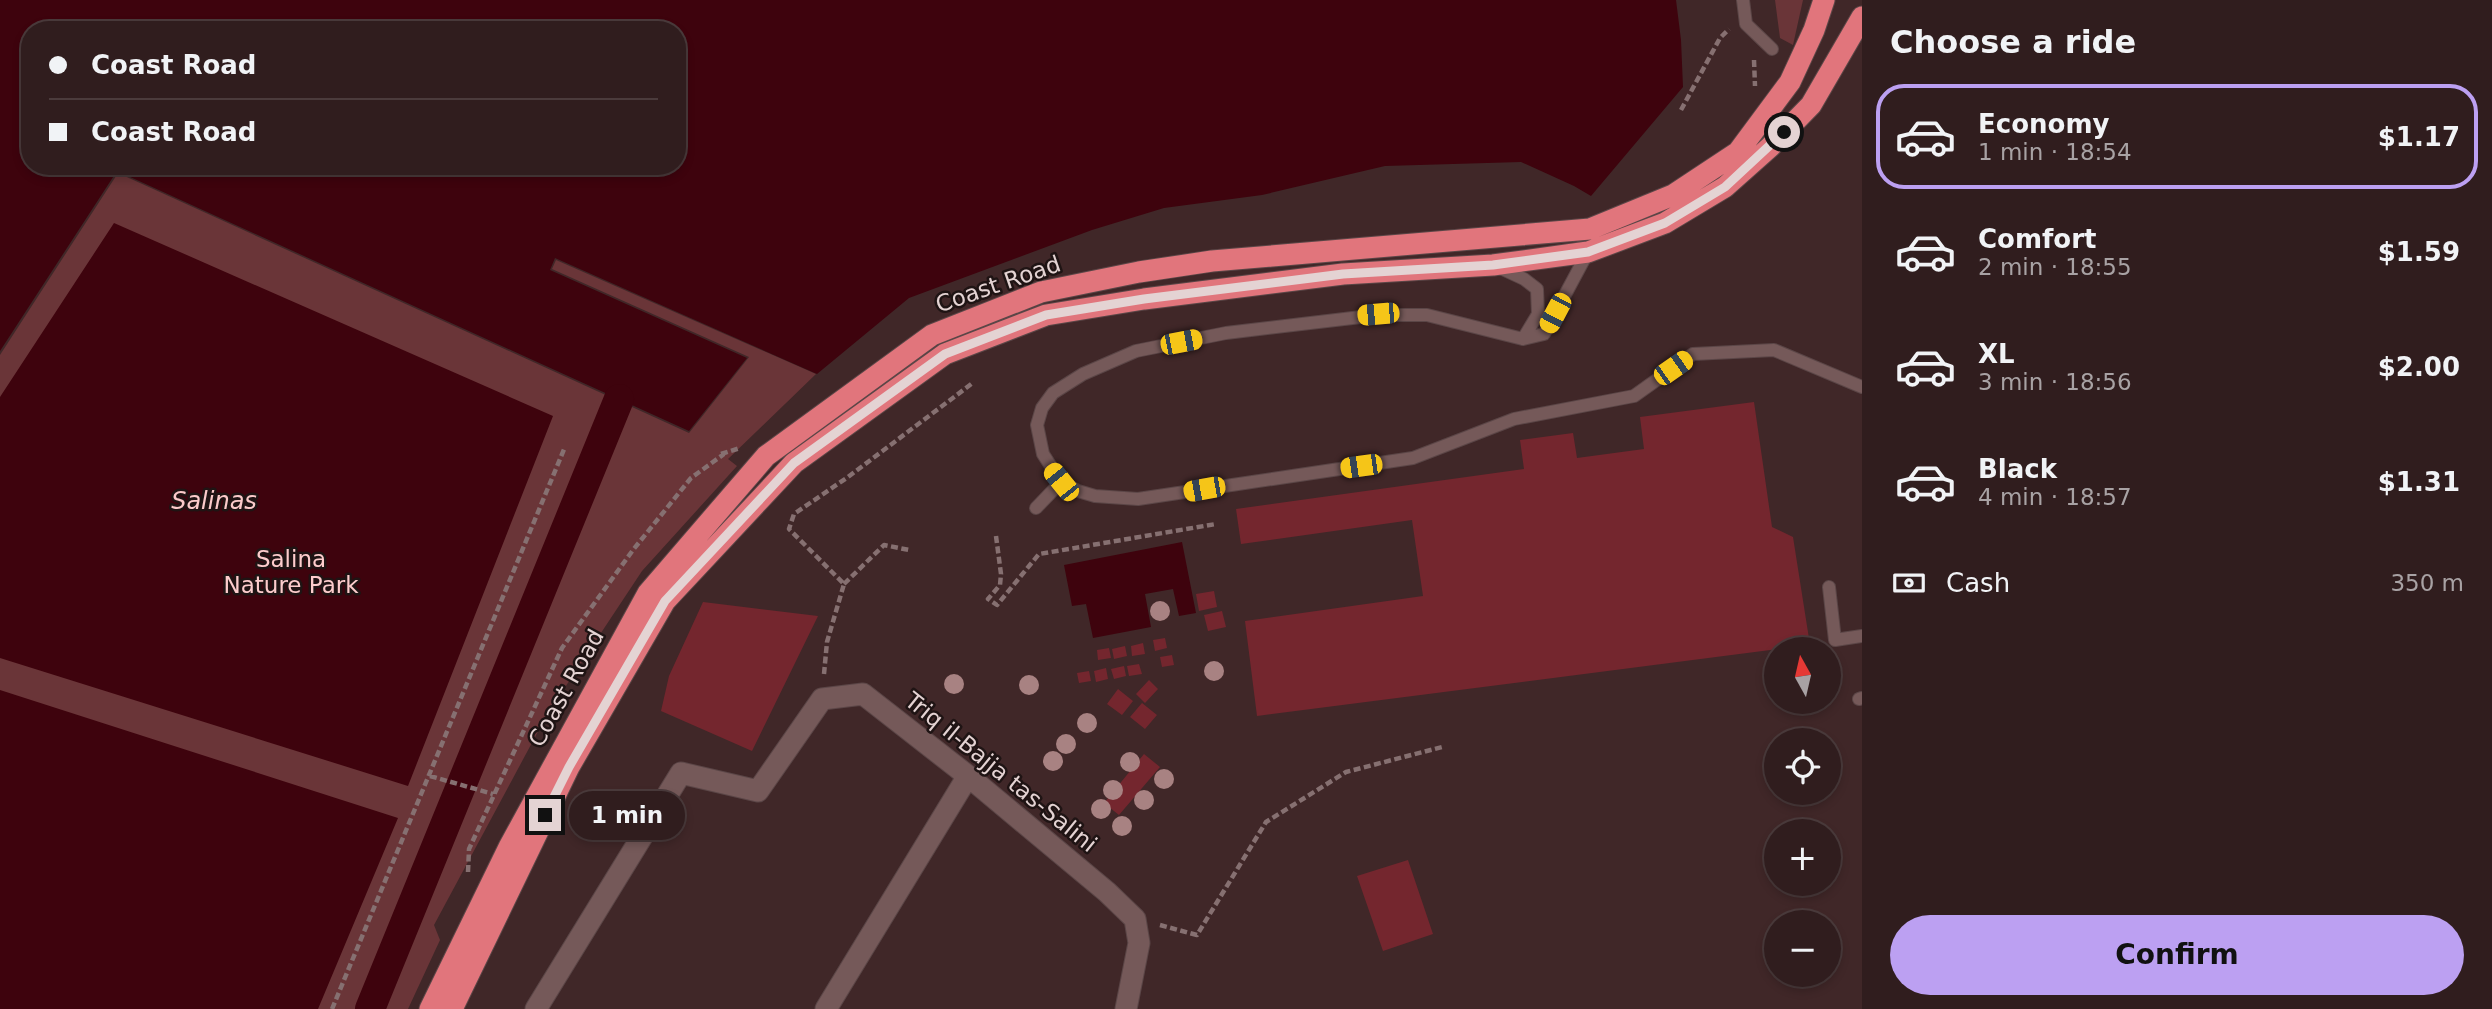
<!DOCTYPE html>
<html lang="en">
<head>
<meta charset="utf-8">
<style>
  body { margin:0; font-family:"DejaVu Sans",sans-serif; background:#3c2a2b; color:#f1f3f6; height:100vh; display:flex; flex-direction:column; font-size:26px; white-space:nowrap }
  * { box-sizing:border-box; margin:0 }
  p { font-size:23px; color:#a8a2a4 }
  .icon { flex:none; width:38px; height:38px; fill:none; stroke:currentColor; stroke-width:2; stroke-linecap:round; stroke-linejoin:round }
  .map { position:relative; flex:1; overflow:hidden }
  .sheet { display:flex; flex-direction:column; background:#301d1e; width:630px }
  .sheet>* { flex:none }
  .guide { position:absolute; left:21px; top:21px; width:665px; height:154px; border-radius:28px; box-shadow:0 4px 10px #0003,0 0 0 2px #4b3b3c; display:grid; align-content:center; height:154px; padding:0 28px; background:#301d1e }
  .needle { width:46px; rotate:352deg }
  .tools { position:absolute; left:1764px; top:637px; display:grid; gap:14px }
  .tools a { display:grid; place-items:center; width:77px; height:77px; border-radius:50%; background:#301d1e; box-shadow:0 4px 10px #0003,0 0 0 2px #4b3b3c; font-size:35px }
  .end { position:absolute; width:32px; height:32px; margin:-16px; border:9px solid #e4d3d3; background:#111; box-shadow:0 0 0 4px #111 }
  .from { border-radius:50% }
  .bubble { position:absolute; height:49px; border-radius:24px; background:#301d1e; box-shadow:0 4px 10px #0003,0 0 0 2px #4b3b3c; font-size:23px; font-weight:600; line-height:49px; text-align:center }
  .car { position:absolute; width:21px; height:42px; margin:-21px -10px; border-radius:9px; box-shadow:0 0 5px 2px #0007; background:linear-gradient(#f5c518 24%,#345 0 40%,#f5c518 0 76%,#345 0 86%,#f5c518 0) }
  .guide b { display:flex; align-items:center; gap:24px; height:66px; font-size:26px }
  .guide b+b { border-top:2px solid #4b3b3c }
  .guide i { width:18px; height:18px; background:#f1f3f6 }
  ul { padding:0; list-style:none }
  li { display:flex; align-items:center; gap:21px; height:105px; margin:0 14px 10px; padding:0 14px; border:4px solid transparent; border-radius:28px }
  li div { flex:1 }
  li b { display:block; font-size:26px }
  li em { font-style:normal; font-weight:600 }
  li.on { border-color:#bca0f2 }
  li>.icon { width:63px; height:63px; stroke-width:1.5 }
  h2 { padding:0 28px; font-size:32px; line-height:84px }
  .pay { display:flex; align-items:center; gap:18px; height:77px; padding:0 28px; font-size:26px }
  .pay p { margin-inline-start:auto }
  .primary-button { display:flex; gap:14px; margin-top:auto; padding:14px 28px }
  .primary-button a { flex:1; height:80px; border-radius:42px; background:#bca0f2; color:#111; font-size:28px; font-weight:600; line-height:80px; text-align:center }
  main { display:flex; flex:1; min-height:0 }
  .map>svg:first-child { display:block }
  .green { fill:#6a3538 }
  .water { fill:#3e030d; fill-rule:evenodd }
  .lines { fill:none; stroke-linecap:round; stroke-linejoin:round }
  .canal { stroke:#3e030d; stroke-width:30 }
  .building { fill:#74262e }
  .lane-casing { stroke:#5b4647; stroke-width:14 }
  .street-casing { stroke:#5b4647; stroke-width:23 }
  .highway-casing { stroke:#5b4647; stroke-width:23 }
  .path { stroke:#867071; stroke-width:4.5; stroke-dasharray:7 3.5; stroke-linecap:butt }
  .lane { stroke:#755959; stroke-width:12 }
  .street { stroke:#755959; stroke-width:21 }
  .highway { stroke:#e1757c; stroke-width:21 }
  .tree { fill:#a88282 }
  .route { stroke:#e4d3d3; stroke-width:9 }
  .labels { text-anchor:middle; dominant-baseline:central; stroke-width:5; stroke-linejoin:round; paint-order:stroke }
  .street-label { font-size:23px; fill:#e4d3d3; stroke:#1f1414 }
  .park-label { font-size:23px; fill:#fdcccc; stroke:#1f1414 }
  .water-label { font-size:24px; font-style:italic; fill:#fbcaca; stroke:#1f1414 }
</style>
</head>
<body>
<main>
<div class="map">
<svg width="1862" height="1009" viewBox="0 0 1862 1009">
  <rect width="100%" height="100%" fill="#402728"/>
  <path class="green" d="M1775,0H1803L1793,45L1780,38Z
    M118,173L689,433L749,357L552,269L556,260L816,374L728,459L737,466L642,571L548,713L434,925L440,940L408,1009H0V355Z"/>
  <path class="water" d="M0,0H1676L1681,40L1683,87L1591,196L1574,186L1521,162L1385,166L1262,195L1164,208L1092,230L909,298L817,374L555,258L550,270L747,358L689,431L117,171L0,351ZM30,30H677V166H30Z
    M114,223L553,416L408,786L0,658V397Z
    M1182,542L1196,613L1179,616L1173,589L1145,594L1151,627L1093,638L1086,604L1072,606L1064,565Z
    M0,690L398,818L318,1009H0Z"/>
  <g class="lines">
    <path class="canal" d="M370,1009L619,399"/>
  </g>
  <path class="building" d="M1754,402L1772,527L1793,537L1810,645L1257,716L1245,621L1423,596L1412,520L1241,544L1236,509L1524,469L1520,440L1573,433L1577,458L1644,449L1640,417Z
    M1214,591L1217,607L1199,611L1196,594Z
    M703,602L818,616L752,751L661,711L669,676Z
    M1222,611L1226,627L1208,631L1204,615Z
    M1165,638L1167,648L1155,651L1153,640Z
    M1143,643L1145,654L1132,656L1131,646Z
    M1125,646L1127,656L1114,659L1112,649Z
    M1109,648L1111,658L1098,660L1097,650Z
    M1172,655L1174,665L1162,667L1160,657Z
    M1139,664L1142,674L1129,676L1127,666Z
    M1124,666L1126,676L1114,679L1111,669Z
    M1106,668L1108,679L1096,682L1094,671Z
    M1089,671L1091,681L1079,683L1077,673Z
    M1149,680L1158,689L1145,703L1136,694Z
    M1118,689L1133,701L1122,715L1107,704Z
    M1142,703L1157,715L1145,729L1130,717Z
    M1144,754L1160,767L1119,815L1104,803Z
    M1408,860L1433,934L1383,951L1357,876Z"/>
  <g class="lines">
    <defs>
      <path id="lane" d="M1743,0L1746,24L1772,49
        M1588,252L1544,334L1523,339L1427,315H1378L1226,333L1136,351L1083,374L1053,393L1042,408L1037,425L1043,454L1061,482L1078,491L1095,496L1138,499L1413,458L1514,419L1634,396L1693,354L1774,350L1862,387
        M1496,266L1524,279L1537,289L1538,314L1523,339
        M1036,508L1061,482
        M1829,587L1835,640L1862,636
        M1859,699L1862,698"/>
      <path id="street" d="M536,1009L681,773L758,791L822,699L863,694L968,776L1107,892L1135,919L1139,943L1126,1009
        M826,1009L968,776"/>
      <path id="highway" d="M430,1009L509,847L648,593L766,456L932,335L1041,292L1139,272L1212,261L1590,229L1673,195L1738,152L1790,82L1814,30L1824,0
        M452,1009L569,767L665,601L794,463L945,354L1046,315L1144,299L1343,274L1493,265L1588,252L1665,223L1725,187L1770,147L1811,105L1862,17"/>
    </defs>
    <use href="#lane" class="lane-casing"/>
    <use href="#street" class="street-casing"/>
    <use href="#highway" class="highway-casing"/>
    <path class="path" d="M1754,60L1755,86
      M1681,110L1720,38L1729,29
      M721,454L740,448
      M996,536L1001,574L1000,585L988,599L997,605L1039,554L1216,524
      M844,584L884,545L909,550
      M824,674L827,642L844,584L789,529L794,514L848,477L974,382
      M430,776L493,794
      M468,872L469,849L562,648L633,550L691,478L724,454
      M1160,925L1197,935L1266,822L1346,772L1442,747
      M332,1009L565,447"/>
    <use href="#lane" class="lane"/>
    <use href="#street" class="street"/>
    <use href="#highway" class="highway"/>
  </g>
  <g class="tree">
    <circle cx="1160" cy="611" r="10"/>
    <circle cx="1214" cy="671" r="10"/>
    <circle cx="954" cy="684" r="10"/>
    <circle cx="1029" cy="685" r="10"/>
    <circle cx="1087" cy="723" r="10"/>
    <circle cx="1066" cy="744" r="10"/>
    <circle cx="1053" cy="761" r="10"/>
    <circle cx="1130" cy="762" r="10"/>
    <circle cx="1164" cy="779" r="10"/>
    <circle cx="1113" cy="790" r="10"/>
    <circle cx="1144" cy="800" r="10"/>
    <circle cx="1101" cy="809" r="10"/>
    <circle cx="1122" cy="826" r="10"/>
  </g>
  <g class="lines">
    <path class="route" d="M545,815L569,767L665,601L794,463L945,354L1046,315L1144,299L1343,274L1493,265L1588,252L1665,223L1725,187L1784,132"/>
  </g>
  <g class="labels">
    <g class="street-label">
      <text transform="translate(998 284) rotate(-19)">Coast Road</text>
      <text transform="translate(566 688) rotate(-61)">Coast Road</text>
      <text transform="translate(1001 772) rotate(39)">Triq il-Bajja tas-Salini</text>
    </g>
    <g class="park-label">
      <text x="291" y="559">Salina<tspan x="291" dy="26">Nature Park</tspan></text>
    </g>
    <g class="water-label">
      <text x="214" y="501">Salinas</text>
    </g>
  </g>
</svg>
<div class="tools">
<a><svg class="needle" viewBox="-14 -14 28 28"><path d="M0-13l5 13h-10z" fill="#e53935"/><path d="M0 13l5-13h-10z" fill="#a8a2a4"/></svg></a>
<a><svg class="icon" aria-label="locate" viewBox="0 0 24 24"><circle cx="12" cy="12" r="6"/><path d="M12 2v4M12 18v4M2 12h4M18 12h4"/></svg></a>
<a>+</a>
<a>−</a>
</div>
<i class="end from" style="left:1784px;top:132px"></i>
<i class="end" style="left:545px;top:815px"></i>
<div class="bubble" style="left:569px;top:791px;width:116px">1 min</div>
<i class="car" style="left:1555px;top:313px;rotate:208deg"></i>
<i class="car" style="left:1378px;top:314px;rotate:265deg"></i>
<i class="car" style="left:1181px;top:342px;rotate:79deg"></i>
<i class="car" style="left:1673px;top:368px;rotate:55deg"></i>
<i class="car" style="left:1361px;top:466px;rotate:262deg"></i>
<i class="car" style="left:1061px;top:482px;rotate:321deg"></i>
<i class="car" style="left:1204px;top:489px;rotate:260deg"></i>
<div class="guide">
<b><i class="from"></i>Coast Road</b>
<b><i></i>Coast Road</b>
</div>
</div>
<section class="sheet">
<h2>Choose a ride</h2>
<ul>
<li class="on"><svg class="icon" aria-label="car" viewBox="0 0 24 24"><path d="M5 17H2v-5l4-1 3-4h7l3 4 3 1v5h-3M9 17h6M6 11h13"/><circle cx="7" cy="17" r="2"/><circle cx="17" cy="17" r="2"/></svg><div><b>Economy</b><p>1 min · 18:54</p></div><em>$1.17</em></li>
<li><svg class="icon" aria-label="car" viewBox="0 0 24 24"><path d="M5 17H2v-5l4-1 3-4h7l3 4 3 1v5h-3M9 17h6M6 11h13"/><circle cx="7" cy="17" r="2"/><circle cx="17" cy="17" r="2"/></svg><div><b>Comfort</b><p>2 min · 18:55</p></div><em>$1.59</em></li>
<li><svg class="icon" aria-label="car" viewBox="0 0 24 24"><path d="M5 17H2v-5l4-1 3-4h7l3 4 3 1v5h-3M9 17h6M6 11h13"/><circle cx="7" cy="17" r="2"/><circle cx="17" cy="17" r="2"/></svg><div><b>XL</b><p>3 min · 18:56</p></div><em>$2.00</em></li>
<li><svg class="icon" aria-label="car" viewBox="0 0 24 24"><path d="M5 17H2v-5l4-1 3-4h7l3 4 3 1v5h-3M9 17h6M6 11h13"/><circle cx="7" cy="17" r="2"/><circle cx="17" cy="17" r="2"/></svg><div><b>Black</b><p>4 min · 18:57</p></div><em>$1.31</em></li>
</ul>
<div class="pay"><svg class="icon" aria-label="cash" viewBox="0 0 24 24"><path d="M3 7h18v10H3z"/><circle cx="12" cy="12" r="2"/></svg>Cash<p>350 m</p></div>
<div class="primary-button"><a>Confirm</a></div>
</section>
</main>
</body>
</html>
